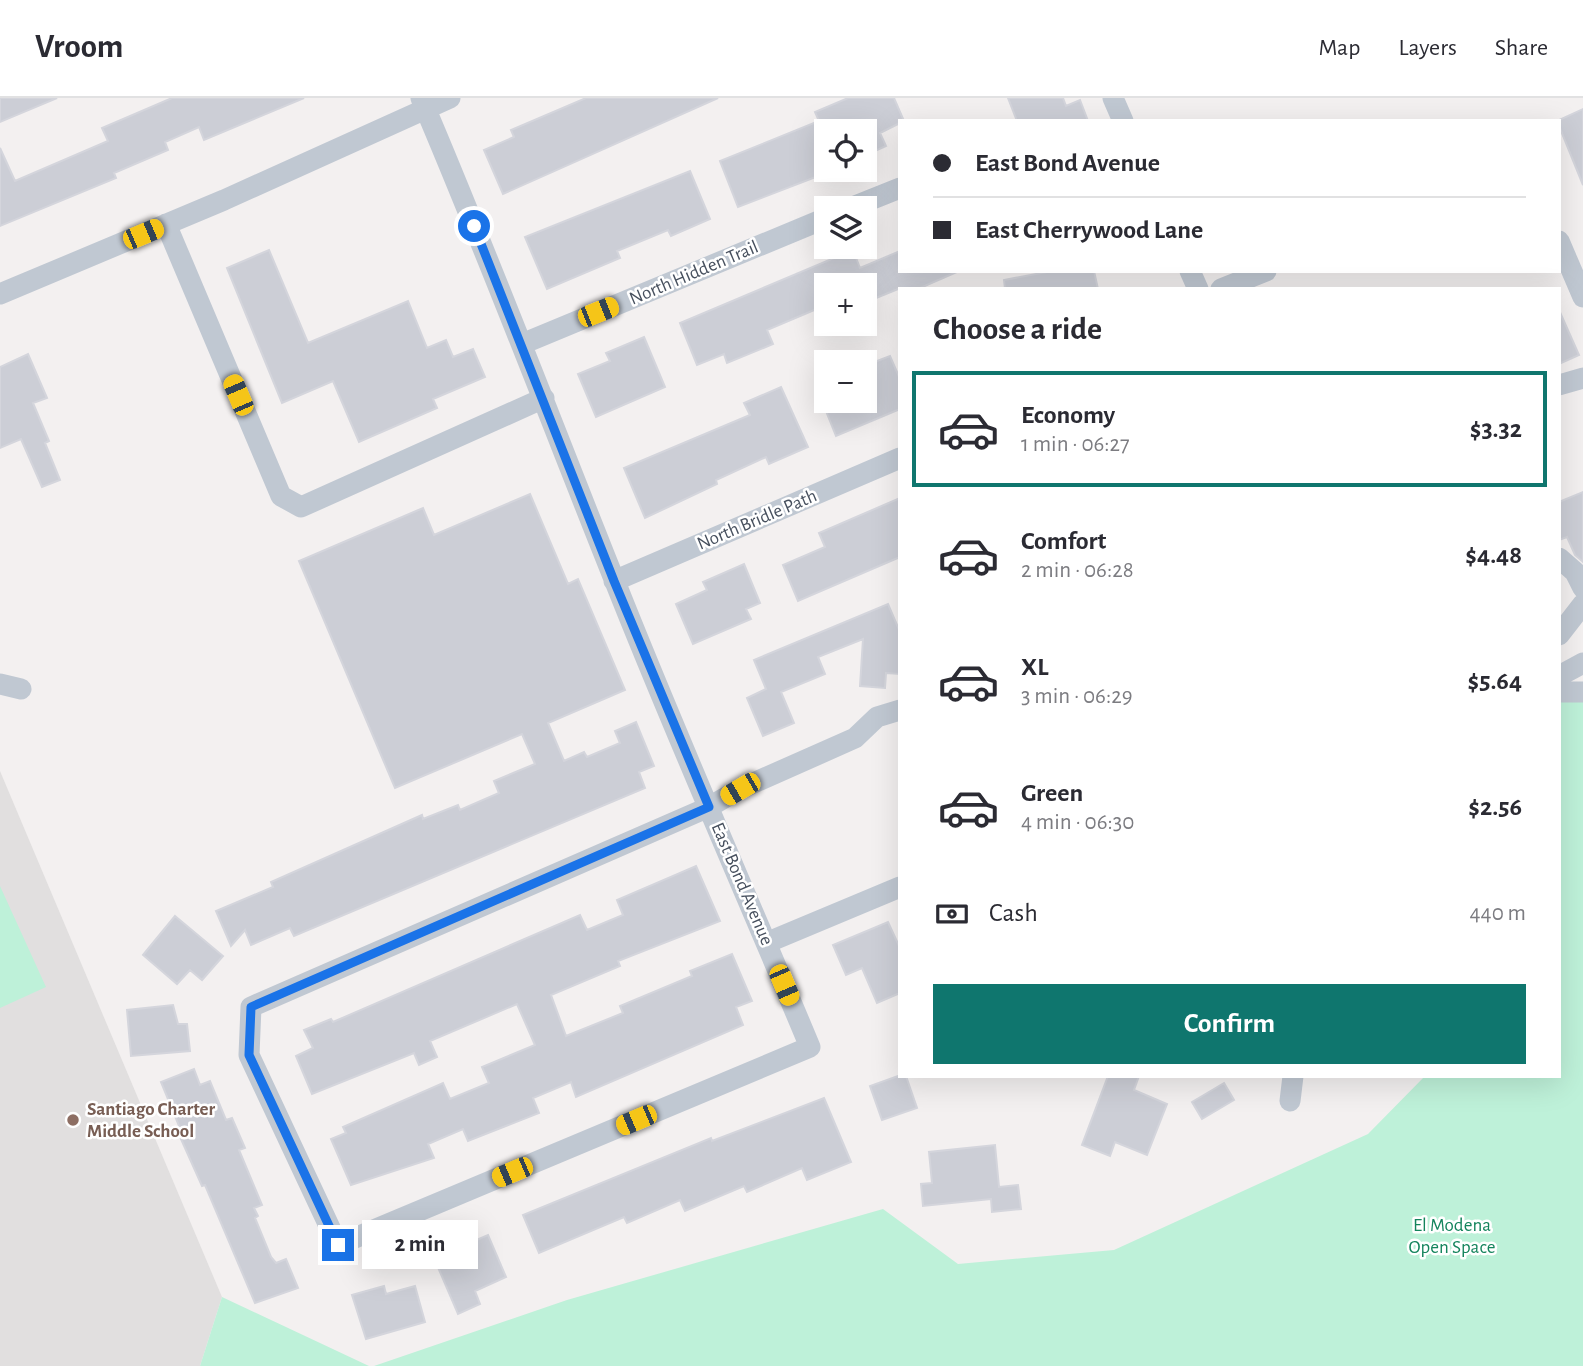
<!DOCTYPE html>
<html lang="en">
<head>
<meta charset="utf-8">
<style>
  body { margin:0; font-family:"Alegreya Sans",sans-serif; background:#f2f2f3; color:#2b2b33; height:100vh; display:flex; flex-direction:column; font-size:26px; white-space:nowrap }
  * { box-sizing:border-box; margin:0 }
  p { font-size:23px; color:#7c7c81 }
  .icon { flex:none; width:38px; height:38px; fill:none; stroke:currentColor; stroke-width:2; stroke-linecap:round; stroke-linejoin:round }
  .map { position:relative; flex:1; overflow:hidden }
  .drawer { position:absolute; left:898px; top:189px; width:663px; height:791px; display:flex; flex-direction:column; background:#fff; border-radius:0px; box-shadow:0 7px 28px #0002 }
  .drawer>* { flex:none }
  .guide { position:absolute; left:898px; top:21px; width:663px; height:154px; border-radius:0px; box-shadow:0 7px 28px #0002; display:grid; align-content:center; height:154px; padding:0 35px; background:#fff }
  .buttons { position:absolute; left:814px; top:21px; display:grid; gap:14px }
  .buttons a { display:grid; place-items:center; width:63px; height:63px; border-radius:0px; background:#fff; box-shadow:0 7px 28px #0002; font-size:35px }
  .end { position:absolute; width:32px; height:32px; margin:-16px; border:9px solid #1a73e8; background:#fff; box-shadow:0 0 0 4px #fff }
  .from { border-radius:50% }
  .bubble { position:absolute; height:49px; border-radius:0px; background:#fff; box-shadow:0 7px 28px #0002; font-size:23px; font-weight:700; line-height:49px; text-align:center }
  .car { position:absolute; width:21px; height:42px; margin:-21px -10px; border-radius:9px; box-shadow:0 0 5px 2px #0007; background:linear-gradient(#f5c518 24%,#345 0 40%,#f5c518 0 76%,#345 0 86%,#f5c518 0) }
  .guide b { display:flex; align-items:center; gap:24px; height:66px; font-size:26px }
  .guide b+b { border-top:2px solid #e1e1e2 }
  .guide i { width:18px; height:18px; background:#2b2b33 }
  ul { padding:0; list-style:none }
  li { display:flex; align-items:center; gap:21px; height:116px; margin:0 14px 10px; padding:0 21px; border:4px solid transparent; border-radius:0px }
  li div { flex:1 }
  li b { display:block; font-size:26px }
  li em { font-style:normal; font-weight:700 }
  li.selected { border-color:#0f766e }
  li>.icon { width:63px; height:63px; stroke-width:1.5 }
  h2 { padding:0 35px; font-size:32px; line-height:84px }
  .pay { display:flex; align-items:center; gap:18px; height:77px; padding:0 35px; font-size:26px }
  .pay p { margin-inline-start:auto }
  .cta { display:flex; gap:14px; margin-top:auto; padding:14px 35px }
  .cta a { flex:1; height:80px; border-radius:0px; background:#0f766e; color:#fff; font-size:28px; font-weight:700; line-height:80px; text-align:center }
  header { display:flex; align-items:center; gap:42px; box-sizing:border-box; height:98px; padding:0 35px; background:#fff; border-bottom:2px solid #e1e1e2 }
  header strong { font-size:33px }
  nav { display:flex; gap:38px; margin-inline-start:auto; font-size:24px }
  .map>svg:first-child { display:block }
  .education { fill:#e1dfdf }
  .green { fill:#bef1d9 }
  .building { fill:#ccced6; stroke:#d4d5dc; stroke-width:2 }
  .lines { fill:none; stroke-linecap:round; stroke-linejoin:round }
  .minor { stroke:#c0c8d2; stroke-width:21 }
  .route { stroke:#1a73e8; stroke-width:9 }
  .education-dot { fill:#8d6e63; stroke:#fff; stroke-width:2.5 }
  .labels { text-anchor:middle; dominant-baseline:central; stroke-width:5; stroke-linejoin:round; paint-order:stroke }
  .street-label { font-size:19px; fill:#47505e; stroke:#fff }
  .education-label { font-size:19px; font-weight:bold; fill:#785e54; stroke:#fff; text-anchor:start }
  .park-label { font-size:19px; fill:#14845c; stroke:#fff }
</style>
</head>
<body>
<header>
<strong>Vroom</strong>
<nav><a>Map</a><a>Layers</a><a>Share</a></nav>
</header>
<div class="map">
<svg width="1583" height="1268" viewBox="0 0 1583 1268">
  <rect width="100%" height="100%" fill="#f3f0f0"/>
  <path class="education" d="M0,673L222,1199L200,1268H0Z"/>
  <path class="green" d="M1583,587V1268H374L567,1202L883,1111L958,1166L1114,1152L1368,1036L1425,978H1559V599Z
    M0,788L46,889L0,910Z
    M222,1199L369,1268H200Z"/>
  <path class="building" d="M0,0H57L0,24Z
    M172,0H304L204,42L199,29L165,44L168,52L114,75L116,80L0,128V50L15,83L108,43L102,30Z
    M586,0H718L503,96L484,52L514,39L511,32Z
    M848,0H894L904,23L880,35L886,48L864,58V33H826V75L738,109L720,63L819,23L815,14Z
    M1008,0H1063L1066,8L1080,2L1088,23H1017Z
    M1583,11V87L1557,23Z
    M690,73L710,121L671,138L668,132L617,153L620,160L547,191L525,139Z
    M269,152L308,245L408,203L427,250L446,242L453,259L473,251L485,279L433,301L437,310L359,344L333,283L282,305L227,170Z
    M853,152L860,170L900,153V173H959L918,191H898L864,205V187H826V207L767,232L773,246L727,265L724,256L697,267L680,225Z
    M1052,173H1094L1098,191H1005L1004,182Z
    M1559,212L1579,257L1559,266Z
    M644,239L665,289L596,319L578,276L610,263L606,255Z
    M28,256L47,300L33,305L49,343L45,345L60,382L42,389L21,341L0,350V269Z
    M890,258L900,281V311L836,338L822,303H864V268Z
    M781,289L808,349L769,366L766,359L716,382L717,386L645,420L624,370L750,317L744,305Z
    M1583,394V464L1575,457L1567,439L1559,442V404Z
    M530,396L568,486L578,481L625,592L548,625L564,663L584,654L587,659L620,645L615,633L636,624L654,668L639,674L645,690L294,838L290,830L251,847L245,832L231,848L216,813L273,789L271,784L422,717L423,721L458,707L460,712L499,695L494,683L535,666L522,636L395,690L299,463L423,410L434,437Z
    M900,400V459L798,503L783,467L825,449L819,435Z
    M744,466L760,505L746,511L751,521L693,546L676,506L707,492L703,484Z
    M888,506L900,534V576L886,575L885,590L860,588L863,541L818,559L825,576L781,594L794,625L763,638L747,600L766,591L754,562Z
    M696,768L720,823L618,863L620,868L551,897L566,938L623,915L620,908L692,878L690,873L732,856L752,903L736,909L743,927L576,999L571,984L533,1000L539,1015L468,1043L463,1031L428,1046L434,1060L351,1087L331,1041L346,1035L343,1029L443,985L450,1001L489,985L482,969L535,947L517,906L430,943L437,959L419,967L414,955L312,996L296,958L313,950L304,932L331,921L333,924L580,817L587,832L623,817L617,802Z
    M175,818L223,858L202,882L190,872L177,886L143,857Z
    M888,824L900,850V895L877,905L862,870L846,877L833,847Z
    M173,907L178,926H187L190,953L131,958L127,912Z
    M194,971L200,987L210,983L226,1022L232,1020L245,1050L239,1052L262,1107L254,1110L258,1118L255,1120L271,1159L276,1165L286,1161L298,1190L255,1205L205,1087L202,1088L181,1041L184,1040L161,984Z
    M898,978H906L917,1010L882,1022L870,988Z
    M1108,978H1139L1134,992L1167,1006L1147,1057L1115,1044L1110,1058L1082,1047Z
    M1224,985L1234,1002L1202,1021L1192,1004Z
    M824,1000L851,1064L807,1082L802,1070L747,1094L744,1088L685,1113L680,1102L627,1125L624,1119L539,1155L523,1117L711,1040L712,1043Z
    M995,1047L999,1089L1018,1087L1021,1111L992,1114L991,1101L923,1108L921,1086L932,1085L929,1054Z
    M488,1137L506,1179L475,1193L480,1206L458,1216L434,1160Z
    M384,1188L386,1196L415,1188L425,1224L366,1241L352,1197Z"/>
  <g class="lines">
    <path class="minor" d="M421,0C489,159 550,321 614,481C676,638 745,793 810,949L338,1147L249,957L251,909L709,709L740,691L855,640L877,619L900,612
      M1113,0L1123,23
      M850,110L900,90
      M166,126L281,398L301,409L544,300
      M1559,143L1583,199
      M1190,173L1198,191
      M1221,191L1266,173
      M0,196L224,102L450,0
      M522,246L826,120
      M1559,287L1583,280
      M1559,460L1575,474L1583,490
      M614,483L900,360
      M1559,537L1583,506
      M1559,578L1583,565
      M0,586L21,591
      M1559,594H1583
      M766,845L900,789
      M1290,1003L1293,978"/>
  </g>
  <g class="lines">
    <path class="route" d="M338,1147L249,957L251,909L709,709L614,483L474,128"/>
  </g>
  <circle class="education-dot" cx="73" cy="1022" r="7"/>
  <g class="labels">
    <g class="street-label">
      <text transform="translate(694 175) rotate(-23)">North Hidden Trail</text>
      <text transform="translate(757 422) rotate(-23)">North Bridle Path</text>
      <text transform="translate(742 786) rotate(67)">East Bond Avenue</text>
    </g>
    <g class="education-label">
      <text x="87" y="1011">Santiago Charter<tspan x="87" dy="22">Middle School</tspan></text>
    </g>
    <g class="park-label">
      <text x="1452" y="1127">El Modena<tspan x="1452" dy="22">Open Space</tspan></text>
    </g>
  </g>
</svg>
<div class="buttons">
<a><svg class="icon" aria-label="locate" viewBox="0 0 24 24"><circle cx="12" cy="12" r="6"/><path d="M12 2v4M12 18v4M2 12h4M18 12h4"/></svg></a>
<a><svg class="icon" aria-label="layers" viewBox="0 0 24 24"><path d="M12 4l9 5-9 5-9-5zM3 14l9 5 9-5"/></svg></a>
<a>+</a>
<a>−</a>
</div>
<i class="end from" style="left:474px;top:128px"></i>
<i class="end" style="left:338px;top:1147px"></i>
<div class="bubble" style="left:362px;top:1122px;width:116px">2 min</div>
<i class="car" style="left:143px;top:136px;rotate:67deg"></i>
<i class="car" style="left:598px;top:214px;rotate:68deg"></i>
<i class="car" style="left:238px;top:297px;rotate:337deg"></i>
<i class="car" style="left:740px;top:691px;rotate:240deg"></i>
<i class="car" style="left:784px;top:887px;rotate:157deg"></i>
<i class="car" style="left:636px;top:1022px;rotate:247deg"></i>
<i class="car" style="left:512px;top:1074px;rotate:247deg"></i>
<div class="guide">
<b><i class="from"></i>East Bond Avenue</b>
<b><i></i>East Cherrywood Lane</b>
</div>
<section class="drawer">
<h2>Choose a ride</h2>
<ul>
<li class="selected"><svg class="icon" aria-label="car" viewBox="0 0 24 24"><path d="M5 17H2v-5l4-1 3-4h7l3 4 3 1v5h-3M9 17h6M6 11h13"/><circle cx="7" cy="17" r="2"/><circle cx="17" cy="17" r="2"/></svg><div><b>Economy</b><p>1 min · 06:27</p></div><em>$3.32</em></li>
<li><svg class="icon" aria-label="car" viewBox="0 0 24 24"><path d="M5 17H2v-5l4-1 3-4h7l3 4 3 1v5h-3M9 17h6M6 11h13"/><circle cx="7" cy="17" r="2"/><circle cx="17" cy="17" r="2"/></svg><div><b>Comfort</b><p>2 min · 06:28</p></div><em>$4.48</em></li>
<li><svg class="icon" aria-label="car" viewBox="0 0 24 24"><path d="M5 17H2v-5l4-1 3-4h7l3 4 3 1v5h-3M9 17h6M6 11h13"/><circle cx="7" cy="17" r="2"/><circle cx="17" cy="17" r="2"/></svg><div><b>XL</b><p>3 min · 06:29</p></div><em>$5.64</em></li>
<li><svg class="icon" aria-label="car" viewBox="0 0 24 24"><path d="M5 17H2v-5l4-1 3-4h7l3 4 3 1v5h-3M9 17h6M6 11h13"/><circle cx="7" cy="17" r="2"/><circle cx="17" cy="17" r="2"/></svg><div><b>Green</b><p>4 min · 06:30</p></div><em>$2.56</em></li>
</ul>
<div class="pay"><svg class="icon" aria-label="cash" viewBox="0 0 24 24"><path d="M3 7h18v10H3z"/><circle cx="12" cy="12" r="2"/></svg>Cash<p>440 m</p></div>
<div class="cta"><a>Confirm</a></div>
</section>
</div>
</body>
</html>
